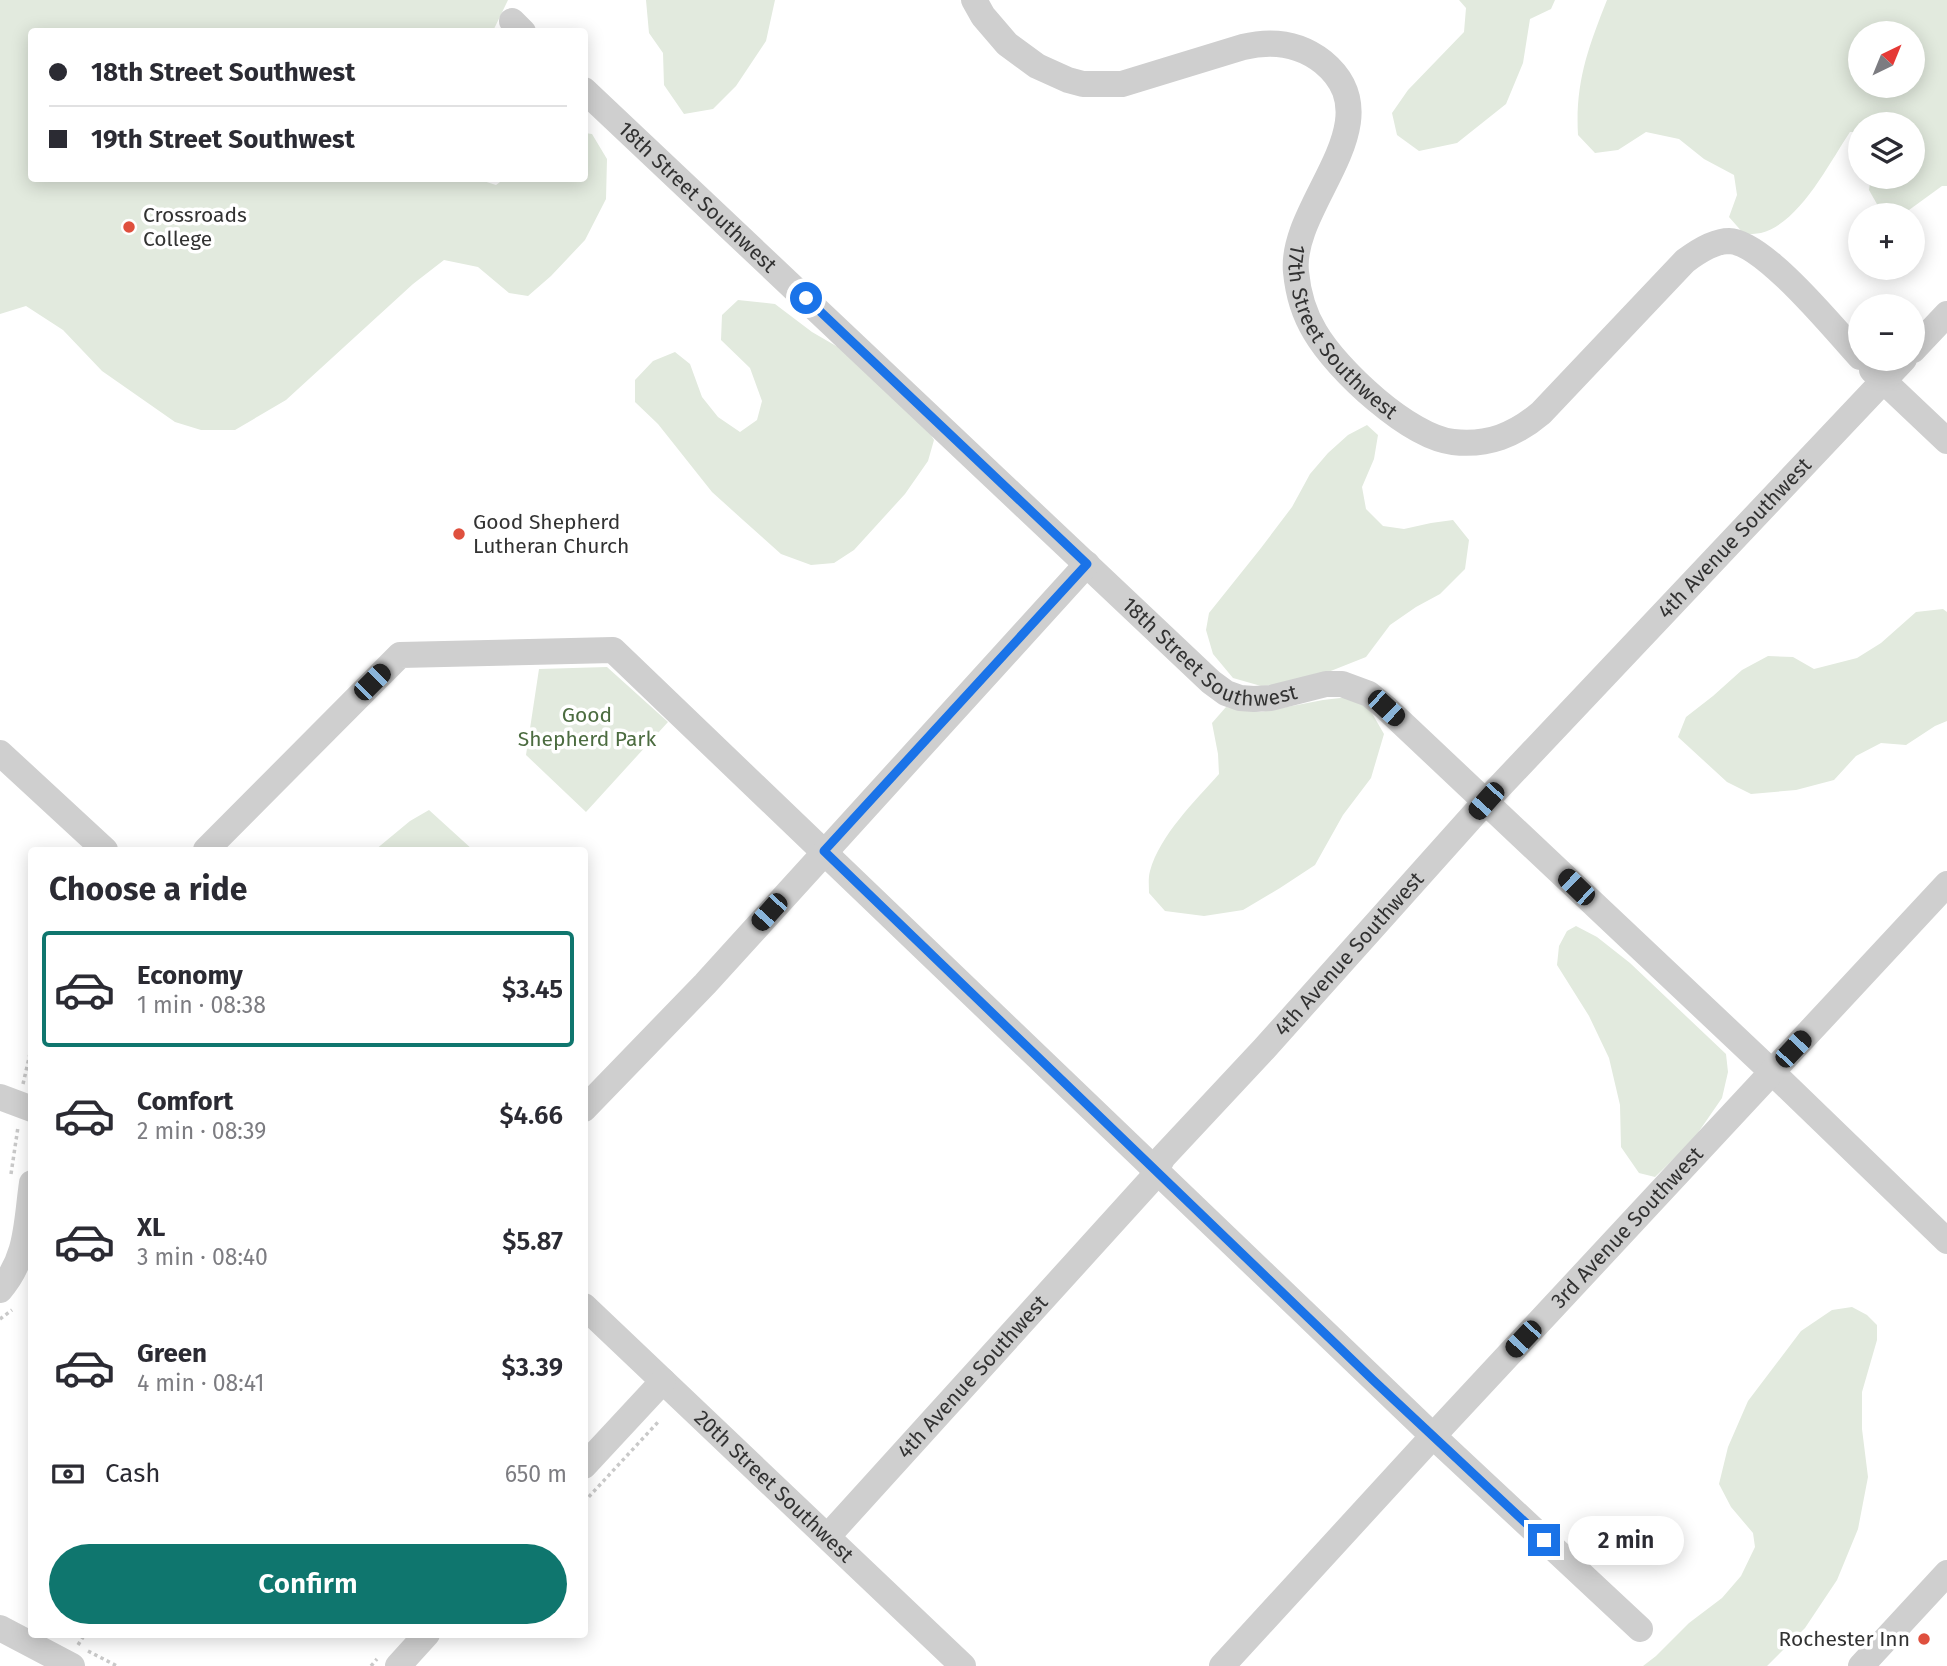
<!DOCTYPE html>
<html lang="en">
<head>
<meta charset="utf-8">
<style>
  body { margin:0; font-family:"Fira Sans",sans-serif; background:#f2f2f3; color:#2b2b33; height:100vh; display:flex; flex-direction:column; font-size:26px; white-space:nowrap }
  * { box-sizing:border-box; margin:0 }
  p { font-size:23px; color:#7c7c81 }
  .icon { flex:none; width:38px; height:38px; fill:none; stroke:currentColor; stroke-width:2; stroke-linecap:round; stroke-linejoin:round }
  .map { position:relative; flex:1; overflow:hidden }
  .drawer { position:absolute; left:28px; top:847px; width:560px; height:791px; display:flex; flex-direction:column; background:#fff; border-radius:7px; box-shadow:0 4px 18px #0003 }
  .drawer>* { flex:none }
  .banner { position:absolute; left:28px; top:28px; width:560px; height:154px; border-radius:7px; box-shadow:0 4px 18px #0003; display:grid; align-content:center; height:154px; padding:0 21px; background:#fff }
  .needle { width:46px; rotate:43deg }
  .buttons { position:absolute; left:1848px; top:21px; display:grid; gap:14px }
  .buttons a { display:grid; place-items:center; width:77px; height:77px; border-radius:50%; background:#fff; box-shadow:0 4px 18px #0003; font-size:35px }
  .end { position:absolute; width:32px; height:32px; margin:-16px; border:9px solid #1a73e8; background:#fff; box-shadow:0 0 0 4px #fff }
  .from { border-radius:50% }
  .bubble { position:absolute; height:49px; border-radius:24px; background:#fff; box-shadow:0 4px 18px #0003; font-size:23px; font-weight:600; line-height:49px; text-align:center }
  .car { position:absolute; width:21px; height:42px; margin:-21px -10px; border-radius:9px; box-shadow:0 0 5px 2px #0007; background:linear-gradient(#222 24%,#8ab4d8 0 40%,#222 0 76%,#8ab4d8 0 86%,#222 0) }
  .banner b { display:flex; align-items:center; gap:24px; height:66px; font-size:26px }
  .banner b+b { border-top:2px solid #e1e1e2 }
  .banner i { width:18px; height:18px; background:#2b2b33 }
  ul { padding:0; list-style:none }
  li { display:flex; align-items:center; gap:21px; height:116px; margin:0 14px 10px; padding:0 7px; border:4px solid transparent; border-radius:7px }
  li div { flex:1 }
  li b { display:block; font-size:26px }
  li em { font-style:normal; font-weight:600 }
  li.selected { border-color:#0f766e }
  li>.icon { width:63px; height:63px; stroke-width:1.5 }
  h2 { padding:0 21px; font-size:32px; line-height:84px }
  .pay { display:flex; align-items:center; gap:18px; height:77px; padding:0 21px; font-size:26px }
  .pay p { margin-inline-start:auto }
  .button { display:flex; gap:14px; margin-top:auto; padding:14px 21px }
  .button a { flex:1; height:80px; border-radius:42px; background:#0f766e; color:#fff; font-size:28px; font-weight:600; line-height:80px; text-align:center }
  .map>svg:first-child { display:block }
  .green { fill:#e2eade; fill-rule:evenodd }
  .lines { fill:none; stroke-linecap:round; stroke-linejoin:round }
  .path { stroke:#c9c9c9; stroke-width:3.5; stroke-dasharray:3.5 3.5; stroke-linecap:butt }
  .minor { stroke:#cfcfcf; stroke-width:26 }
  .route { stroke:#1a73e8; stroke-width:9 }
  .poi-dot { fill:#df503e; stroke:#fff; stroke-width:2.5 }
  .labels { text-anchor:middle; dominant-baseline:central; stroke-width:7; stroke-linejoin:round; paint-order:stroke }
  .street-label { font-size:21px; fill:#323232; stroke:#fff }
  .poi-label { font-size:21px; fill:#323232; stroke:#fff; text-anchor:start }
  .park-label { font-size:21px; fill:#4c6c40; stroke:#fff }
</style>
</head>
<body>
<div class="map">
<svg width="1947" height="1666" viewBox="0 0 1947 1666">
  <rect width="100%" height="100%" fill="#fff"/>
  <path class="green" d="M0,0H508L493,31L32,32V178H474L496,185L504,179L584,178L585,133L592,134L607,159L606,199L585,240L551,276L528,296L509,293L478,267L444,260L413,284L286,400L235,430H201L175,422L102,371L63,330L26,306L0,314Z
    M646,0H775L766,41L736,86L713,109L684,114L664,85L663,53L649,33Z
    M1459,0H1555L1551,9L1530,19L1523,63L1506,104L1457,143L1419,151L1397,135L1392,113L1408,90L1464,32L1466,8Z
    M1607,0H1947V186H1942L1909,210L1882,213L1869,190L1871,177H1913V124H1860V132H1850C1829,163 1800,223 1761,233C1756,234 1749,234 1744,234L1729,217L1737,195L1734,175L1704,159L1679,139L1646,132L1618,150L1595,153L1578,135C1575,83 1588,48 1607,0ZM1860,33H1913V86H1860Z
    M738,300L775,304L812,332L843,350L921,419L934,440L928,461L905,494L854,550L834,563L811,565L781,554L743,520L712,492L658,424L635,402V380L653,361L675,352L690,364L702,397L718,417L740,432L757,420L762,401L750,368L721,340L722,315Z
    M1367,425L1378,435L1374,459L1362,487L1366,509L1383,526L1404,529L1431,523L1453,520L1469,540L1465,569L1440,594L1416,607L1390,625L1366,657L1303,682L1261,686L1233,678L1213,654L1206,630L1209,613L1261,548L1292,507L1310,474L1328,453L1348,435Z
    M1943,609L1947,612V721L1935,726L1906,745L1881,743L1856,756L1834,780L1796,790L1751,794L1727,782L1678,737L1686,717L1713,696L1742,670L1768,656L1793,657L1814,669L1857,658L1881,643L1916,612Z
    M607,667L668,722L586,812L526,755L539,669Z
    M1349,697L1369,708L1384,734L1371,778L1343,815L1315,865L1280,888L1243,910L1204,916L1165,911L1149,893C1149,886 1148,878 1150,871C1160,835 1195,801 1219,774L1218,754L1212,723L1226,707L1261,712L1323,700Z
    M429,810L473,850H375L410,821Z
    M1576,926L1597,937L1630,963L1726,1054L1728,1072L1722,1098L1693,1140L1655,1177L1639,1173L1621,1147L1620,1105L1609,1058L1589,1016L1557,965L1559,946L1567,931Z
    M1852,1307L1867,1315L1877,1325V1340L1862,1392V1429L1868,1477L1858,1529L1837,1580L1805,1628L1767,1666H1643L1656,1656L1689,1623L1722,1598L1741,1576L1755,1547L1753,1533L1731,1507L1719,1484L1728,1447L1748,1401L1801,1331L1832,1310Z"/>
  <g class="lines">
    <path class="path" d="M23,1084L32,1045
      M11,1174L18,1127
      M0,1319L12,1310
      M584,1502L659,1421
      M78,1645L85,1634
      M88,1651L117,1666
      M371,1666L377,1659"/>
    <g class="minor">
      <path id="s1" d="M974,0L983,16L1007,44L1037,66L1068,80L1083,84H1122L1243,47C1272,40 1299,43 1323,62C1396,122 1289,204 1296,272C1298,293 1304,314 1315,332C1337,370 1409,437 1453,442C1488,446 1515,435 1541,413L1685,261C1697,252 1714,241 1729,241C1764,242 1835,330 1860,357"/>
      <path d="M512,21L523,32"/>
      <path id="s2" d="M584,90L1211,682L1226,693L1240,698L1254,699L1271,698L1326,684H1342L1369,694L1386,708L1772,1072L1947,1241"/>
      <path d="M1913,350L1947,314"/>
      <path d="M1872,370L1947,441"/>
      <path d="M0,753L105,850"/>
      <path d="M206,850L400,655L613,650L1433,1436L1640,1629"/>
      <path d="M0,1097L32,1109"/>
      <path d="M584,1109L705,984L1087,564"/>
      <path d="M0,1290C28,1257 26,1224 32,1183"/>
      <path id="s3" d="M584,1306L963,1666"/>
      <path d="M584,1466L663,1381"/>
      <path id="s4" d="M828,1536L1150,1181L1163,1157L1264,1049L1486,801L1904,359"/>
      <path d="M0,1628L72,1666"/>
      <path d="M398,1666L427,1634"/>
      <path id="s5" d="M1222,1666L1433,1436L1947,884"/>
      <path d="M1861,1666L1947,1573"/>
    </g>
  </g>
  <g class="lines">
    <path class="route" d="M806,298L1087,564L824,851L1373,1380L1544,1540"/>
  </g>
  <g class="poi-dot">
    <circle cx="129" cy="227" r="7"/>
    <circle cx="459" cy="534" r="7"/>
    <circle cx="1924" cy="1639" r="7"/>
  </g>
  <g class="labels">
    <g class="street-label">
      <text stroke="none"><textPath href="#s2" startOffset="156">18th Street Southwest</textPath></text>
      <text stroke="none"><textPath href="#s1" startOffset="696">17th Street Southwest</textPath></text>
      <text stroke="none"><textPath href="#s4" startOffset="1349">4th Avenue Southwest</textPath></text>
      <text stroke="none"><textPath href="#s2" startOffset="849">18th Street Southwest</textPath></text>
      <text stroke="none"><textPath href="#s4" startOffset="782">4th Avenue Southwest</textPath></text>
      <text stroke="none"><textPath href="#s5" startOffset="597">3rd Avenue Southwest</textPath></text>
      <text stroke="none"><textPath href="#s4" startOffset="215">4th Avenue Southwest</textPath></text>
      <text stroke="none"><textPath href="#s3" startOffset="262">20th Street Southwest</textPath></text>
    </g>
    <g class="poi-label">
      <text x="143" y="215">Crossroads<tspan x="143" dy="24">College</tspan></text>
      <text x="473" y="522">Good Shepherd<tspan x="473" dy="24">Lutheran Church</tspan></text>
      <text x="1910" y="1639" text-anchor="end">Rochester Inn</text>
    </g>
    <g class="park-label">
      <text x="587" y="715">Good<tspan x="587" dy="24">Shepherd Park</tspan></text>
    </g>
  </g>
</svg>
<div class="buttons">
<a><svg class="needle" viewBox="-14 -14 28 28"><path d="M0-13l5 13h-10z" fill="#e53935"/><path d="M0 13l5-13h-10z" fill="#7c7c81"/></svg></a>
<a><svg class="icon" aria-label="layers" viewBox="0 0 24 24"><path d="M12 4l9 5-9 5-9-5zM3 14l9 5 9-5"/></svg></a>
<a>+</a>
<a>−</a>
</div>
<i class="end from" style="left:806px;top:298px"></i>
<i class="end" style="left:1544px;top:1540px"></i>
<div class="bubble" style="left:1568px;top:1516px;width:116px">2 min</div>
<i class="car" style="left:372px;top:682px;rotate:45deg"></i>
<i class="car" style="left:1386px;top:708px;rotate:133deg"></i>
<i class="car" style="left:1486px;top:801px;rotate:222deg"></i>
<i class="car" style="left:1576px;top:887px;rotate:314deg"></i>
<i class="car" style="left:769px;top:912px;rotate:222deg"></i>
<i class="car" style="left:1793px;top:1049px;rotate:43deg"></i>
<i class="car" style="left:1523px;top:1339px;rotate:223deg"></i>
<div class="banner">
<b><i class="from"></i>18th Street Southwest</b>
<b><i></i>19th Street Southwest</b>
</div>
<section class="drawer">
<h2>Choose a ride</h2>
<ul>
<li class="selected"><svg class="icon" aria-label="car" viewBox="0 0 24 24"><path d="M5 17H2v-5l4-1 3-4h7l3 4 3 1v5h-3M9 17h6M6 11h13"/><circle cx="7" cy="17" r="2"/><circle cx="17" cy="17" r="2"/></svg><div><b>Economy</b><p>1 min · 08:38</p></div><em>$3.45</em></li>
<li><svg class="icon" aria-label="car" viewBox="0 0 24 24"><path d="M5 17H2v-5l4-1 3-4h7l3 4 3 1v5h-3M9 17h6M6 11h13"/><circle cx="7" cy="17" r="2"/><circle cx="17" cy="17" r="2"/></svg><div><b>Comfort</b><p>2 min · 08:39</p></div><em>$4.66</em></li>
<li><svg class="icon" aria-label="car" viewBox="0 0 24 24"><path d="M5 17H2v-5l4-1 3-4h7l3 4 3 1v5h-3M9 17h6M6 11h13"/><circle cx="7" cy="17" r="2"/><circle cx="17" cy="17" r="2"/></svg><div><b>XL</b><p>3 min · 08:40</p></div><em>$5.87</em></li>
<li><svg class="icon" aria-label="car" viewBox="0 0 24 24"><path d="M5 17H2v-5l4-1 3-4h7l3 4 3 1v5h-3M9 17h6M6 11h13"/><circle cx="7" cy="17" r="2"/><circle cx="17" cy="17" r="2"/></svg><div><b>Green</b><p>4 min · 08:41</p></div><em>$3.39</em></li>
</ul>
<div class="pay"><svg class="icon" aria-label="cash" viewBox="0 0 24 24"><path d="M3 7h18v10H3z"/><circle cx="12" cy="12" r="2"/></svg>Cash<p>650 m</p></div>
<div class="button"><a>Confirm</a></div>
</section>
</div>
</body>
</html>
